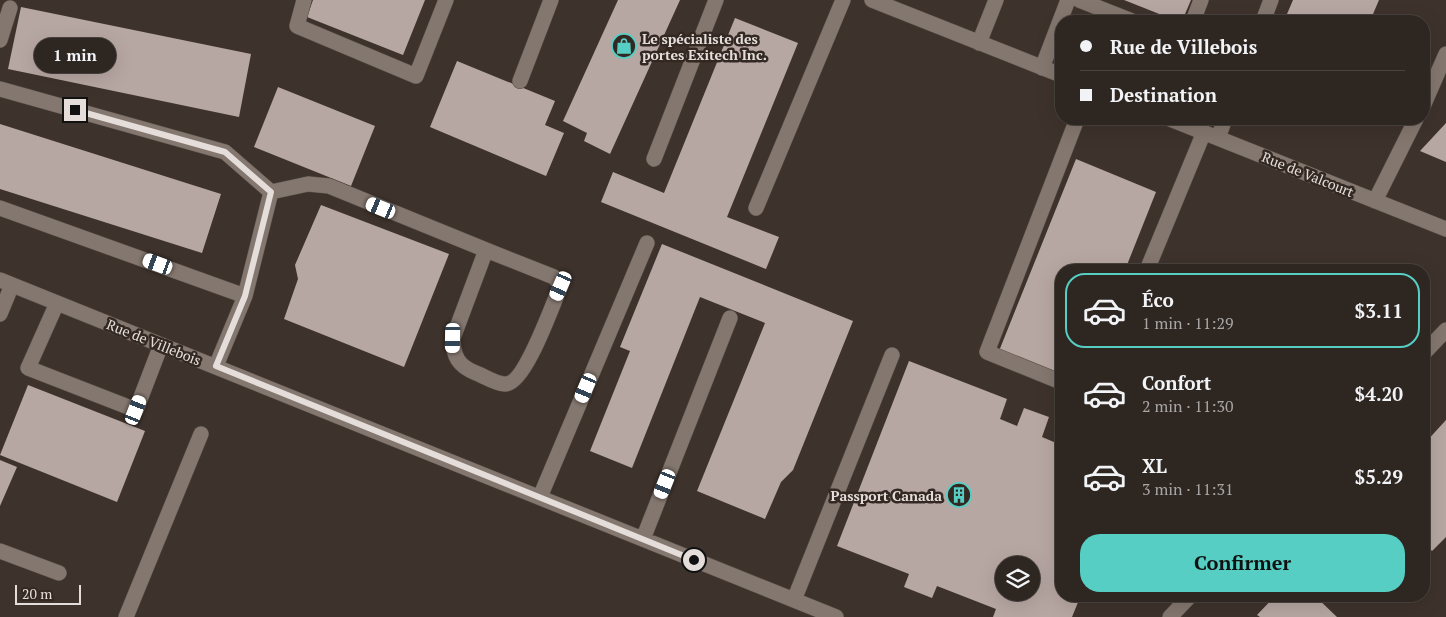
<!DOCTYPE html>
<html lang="fr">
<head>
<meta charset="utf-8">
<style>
  body { margin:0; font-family:"PT Serif",serif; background:#3a322e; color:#f1f3f6; height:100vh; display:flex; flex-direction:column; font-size:19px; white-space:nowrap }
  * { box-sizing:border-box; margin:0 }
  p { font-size:16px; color:#a7a5a5 }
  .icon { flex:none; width:28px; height:28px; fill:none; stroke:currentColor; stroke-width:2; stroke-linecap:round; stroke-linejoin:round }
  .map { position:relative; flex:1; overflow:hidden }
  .details { position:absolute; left:1055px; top:264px; width:375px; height:338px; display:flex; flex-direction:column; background:#2e2621; border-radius:20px; box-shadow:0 5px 20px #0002,0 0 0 1px #49433f }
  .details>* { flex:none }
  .top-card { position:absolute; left:1055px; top:15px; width:375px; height:110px; border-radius:20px; box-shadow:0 5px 20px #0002,0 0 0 1px #49433f; display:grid; align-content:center; height:110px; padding:0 25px; background:#2e2621 }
  .tools { position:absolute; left:995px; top:556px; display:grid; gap:10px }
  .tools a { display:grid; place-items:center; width:45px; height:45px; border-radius:50%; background:#2e2621; box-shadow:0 5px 20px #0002,0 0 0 1px #49433f; font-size:25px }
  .scale { position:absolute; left:15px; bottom:12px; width:66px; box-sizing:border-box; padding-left:5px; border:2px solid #e4ddd9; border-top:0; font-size:14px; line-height:18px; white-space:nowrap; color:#e4ddd9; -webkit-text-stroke:4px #332922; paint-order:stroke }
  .end { position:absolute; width:22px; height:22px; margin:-11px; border:6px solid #e4ddd9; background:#111; box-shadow:0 0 0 2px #111 }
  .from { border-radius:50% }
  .bubble { position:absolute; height:35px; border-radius:18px; background:#2e2621; box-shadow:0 5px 20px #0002,0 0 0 1px #49433f; font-size:16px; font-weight:700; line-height:35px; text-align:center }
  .car { position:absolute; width:15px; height:30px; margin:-15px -8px; border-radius:6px; box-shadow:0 0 4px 1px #0007; background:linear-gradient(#fff 24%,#345 0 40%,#fff 0 76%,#345 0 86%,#fff 0) }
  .top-card b { display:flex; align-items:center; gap:18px; height:48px; font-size:19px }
  .top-card b+b { border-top:1px solid #49433f }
  .top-card i { width:12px; height:12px; background:#f1f3f6 }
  ul { padding:9px 0 0; list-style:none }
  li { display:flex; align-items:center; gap:15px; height:75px; margin:0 10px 8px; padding:0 15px; border:2px solid transparent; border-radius:20px }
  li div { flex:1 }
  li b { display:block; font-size:19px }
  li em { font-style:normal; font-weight:700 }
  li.current { border-color:#56cec3 }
  li>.icon { width:45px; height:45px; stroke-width:1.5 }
  .button { display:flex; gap:10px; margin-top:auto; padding:10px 25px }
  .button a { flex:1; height:58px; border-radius:20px; background:#56cec3; color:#111; font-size:20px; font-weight:700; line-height:58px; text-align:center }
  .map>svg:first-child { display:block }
  .building { fill:#b7a7a3; fill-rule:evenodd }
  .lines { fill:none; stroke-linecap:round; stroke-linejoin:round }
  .minor-casing { stroke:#5a514b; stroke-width:16 }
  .minor { stroke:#84776f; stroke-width:15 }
  .route { stroke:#e4ddd9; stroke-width:6 }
  .labels { text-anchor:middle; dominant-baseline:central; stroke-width:5; stroke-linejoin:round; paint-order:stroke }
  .poi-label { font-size:14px; font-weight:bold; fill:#e4ddd9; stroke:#332922; text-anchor:start }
  .street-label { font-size:14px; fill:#e4ddd9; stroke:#332922 }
</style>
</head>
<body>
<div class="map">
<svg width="1446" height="617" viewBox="0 0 1446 617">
  <rect width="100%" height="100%" fill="#3e332c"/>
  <path class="building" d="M313,0H425L403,55L307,17Z
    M618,0H680L610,154L584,141L587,133L563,121Z
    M1124,0H1191L1182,21H1177Z
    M1293,0H1379L1370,21H1284Z
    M21,7L251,54L239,117L8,69Z
    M735,18L798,43L727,217L779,237L766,269L601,202L613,172L664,193Z
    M457,61L555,101L545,125L564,133L546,176L430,127Z
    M278,87L375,126L351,186L254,147Z
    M1446,123V162L1420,151Z
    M0,124L221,194L202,253L0,189Z
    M1076,159L1156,192L1125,270H1061V376L999,351Z
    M321,205L449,254L404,367L284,319L298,279L295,265Z
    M662,244L853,321L793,470L781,482L765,519L697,491L765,323L700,297L632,468L590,451L630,351L620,347Z
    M909,361L1007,399L1000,419L1017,426L1024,408L1049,417L1042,437L1061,445V595H1081L1072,617H993L996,609L937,586L932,598L904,587L909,574L837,546ZM1004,565H1031V592H1004Z
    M28,385L145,431L117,502L0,455Z
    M1446,420V537L1432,551L1424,543V444Z
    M0,460L17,467L0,506Z
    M1276,595H1314L1337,617H1260L1257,615Z"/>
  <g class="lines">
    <defs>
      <path id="minor" d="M304,0L297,26L416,76L446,0
        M872,0L1061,75
        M1079,0L1132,21
        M1193,21L1201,0
        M1263,21L1271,0
        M0,40L10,8
        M979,43L996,0
        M1042,68L1068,0
        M520,81L551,0
        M0,89L225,152L271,192L245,296L216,366
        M1424,104L1446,54
        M1170,119L1446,229
        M1218,138L1225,119
        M654,159L716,0
        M271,192L308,184L329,186L486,250L453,338C453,356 458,366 476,373C484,376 496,384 505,384C525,385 553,303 561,285L554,277L486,250
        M1375,201L1416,119
        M0,208L245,296
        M756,208L843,0
        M1147,270L1204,132
        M0,280L836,617
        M57,303L28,368L136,410L161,345
        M0,314L12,285
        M1424,353L1446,330
        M1061,382L987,352L1077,119
        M540,497L647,243
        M643,539L730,318
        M0,551L59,573
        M794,600L892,355
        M126,617L201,434
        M1170,617L1191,595"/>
    </defs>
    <use href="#minor" class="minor-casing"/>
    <use href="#minor" class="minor"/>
  </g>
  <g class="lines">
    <path class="route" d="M75,110L225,152L271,192L245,296L216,366L694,560"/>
  </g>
  <defs>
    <symbol id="shop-ring" viewBox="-11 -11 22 22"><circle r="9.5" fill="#332922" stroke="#56cec3" stroke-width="1.5"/><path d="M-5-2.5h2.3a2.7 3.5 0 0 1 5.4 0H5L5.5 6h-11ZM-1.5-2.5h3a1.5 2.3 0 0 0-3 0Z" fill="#56cec3"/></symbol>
    <symbol id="building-ring" viewBox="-11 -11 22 22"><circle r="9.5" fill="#332922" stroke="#56cec3" stroke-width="1.5"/><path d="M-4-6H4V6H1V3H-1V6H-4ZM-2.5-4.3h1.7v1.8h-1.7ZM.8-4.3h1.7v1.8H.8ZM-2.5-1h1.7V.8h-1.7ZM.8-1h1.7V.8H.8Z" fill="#56cec3"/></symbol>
  </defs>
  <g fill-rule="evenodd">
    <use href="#shop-ring" x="610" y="32" width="28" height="28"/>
    <use href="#building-ring" x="945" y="481" width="28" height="28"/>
  </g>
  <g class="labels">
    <g class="poi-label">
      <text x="642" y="38">Le spécialiste des<tspan x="642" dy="16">portes Exitech Inc.</tspan></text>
      <text x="942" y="495" text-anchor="end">Passport Canada</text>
    </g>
    <g class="street-label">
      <text transform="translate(1308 174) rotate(22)">Rue de Valcourt</text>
      <text transform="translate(154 342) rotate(22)">Rue de Villebois</text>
    </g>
  </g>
</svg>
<div class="tools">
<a><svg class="icon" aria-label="layers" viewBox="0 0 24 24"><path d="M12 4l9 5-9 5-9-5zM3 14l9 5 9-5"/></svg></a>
</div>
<div class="scale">20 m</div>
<i class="end from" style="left:694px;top:560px"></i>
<i class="end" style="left:75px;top:110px"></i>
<div class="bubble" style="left:34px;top:38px;width:82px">1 min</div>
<i class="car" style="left:381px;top:208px;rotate:292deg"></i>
<i class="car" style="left:158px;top:264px;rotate:290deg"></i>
<i class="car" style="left:561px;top:286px;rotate:204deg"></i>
<i class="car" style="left:453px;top:338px;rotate:181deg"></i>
<i class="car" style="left:586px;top:388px;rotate:203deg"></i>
<i class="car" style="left:136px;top:410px;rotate:21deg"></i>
<i class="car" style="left:665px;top:484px;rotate:202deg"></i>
<div class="top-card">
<b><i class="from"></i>Rue de Villebois</b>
<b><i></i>Destination</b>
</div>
<section class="details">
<ul>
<li class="current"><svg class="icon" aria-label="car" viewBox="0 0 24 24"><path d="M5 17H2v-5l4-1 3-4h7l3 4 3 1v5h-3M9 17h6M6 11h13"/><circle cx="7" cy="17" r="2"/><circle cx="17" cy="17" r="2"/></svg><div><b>Éco</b><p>1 min · 11:29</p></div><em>$3.11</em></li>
<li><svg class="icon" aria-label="car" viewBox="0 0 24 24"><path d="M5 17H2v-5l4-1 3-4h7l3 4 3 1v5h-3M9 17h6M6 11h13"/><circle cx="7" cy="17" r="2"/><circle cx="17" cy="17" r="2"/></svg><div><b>Confort</b><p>2 min · 11:30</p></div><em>$4.20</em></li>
<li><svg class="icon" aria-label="car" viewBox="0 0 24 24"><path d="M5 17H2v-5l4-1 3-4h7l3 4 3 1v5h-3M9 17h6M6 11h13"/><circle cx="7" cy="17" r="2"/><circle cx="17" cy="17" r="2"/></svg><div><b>XL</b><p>3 min · 11:31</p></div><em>$5.29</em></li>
</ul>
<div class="button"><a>Confirmer</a></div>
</section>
</div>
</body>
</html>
